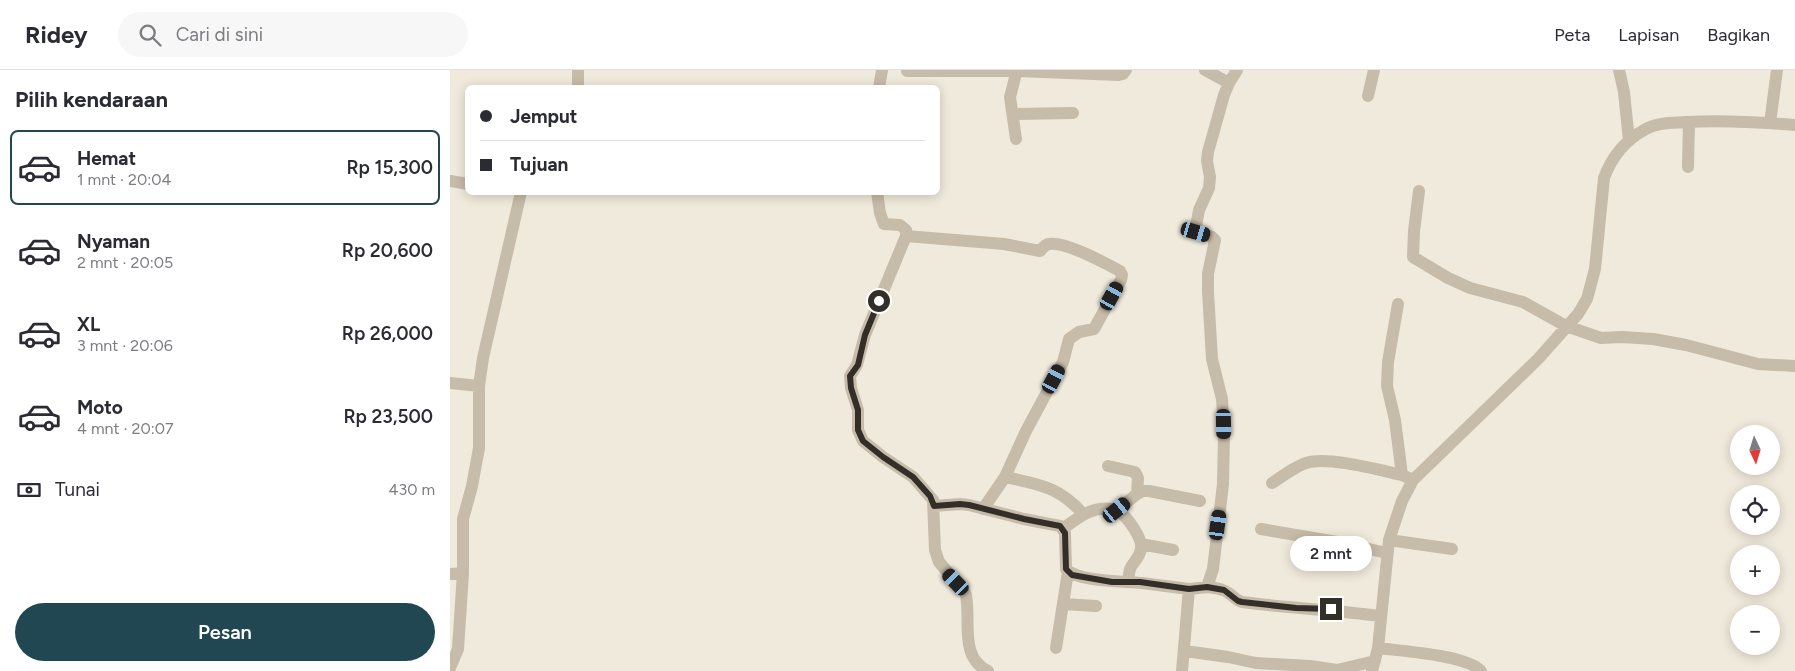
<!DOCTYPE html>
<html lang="id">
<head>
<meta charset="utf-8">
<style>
  body { margin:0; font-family:Figtree,sans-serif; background:#f7f7f7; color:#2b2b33; height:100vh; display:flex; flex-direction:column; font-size:19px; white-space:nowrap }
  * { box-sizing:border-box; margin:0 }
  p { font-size:16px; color:#7c7c81 }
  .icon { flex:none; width:28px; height:28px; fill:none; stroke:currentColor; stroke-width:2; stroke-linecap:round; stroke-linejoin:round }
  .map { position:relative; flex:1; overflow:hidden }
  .side { display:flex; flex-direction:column; background:#fff; width:450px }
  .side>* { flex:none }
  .guide { position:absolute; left:15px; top:15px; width:475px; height:110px; border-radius:8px; box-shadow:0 2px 12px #0003; display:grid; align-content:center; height:110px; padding:0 15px; background:#fff }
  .needle { width:32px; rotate:176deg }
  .tools { position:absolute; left:1280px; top:355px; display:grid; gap:10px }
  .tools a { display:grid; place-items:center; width:50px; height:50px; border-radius:50%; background:#fff; box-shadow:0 2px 12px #0003; font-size:25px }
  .end { position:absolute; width:22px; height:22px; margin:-11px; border:6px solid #342e28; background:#fff; box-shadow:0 0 0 2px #fff }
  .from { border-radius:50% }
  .bubble { position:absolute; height:35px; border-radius:18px; background:#fff; box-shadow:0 2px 12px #0003; font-size:16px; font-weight:600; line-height:35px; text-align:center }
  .car { position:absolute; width:15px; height:30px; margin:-15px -8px; border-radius:6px; box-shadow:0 0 4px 1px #0007; background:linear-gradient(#222 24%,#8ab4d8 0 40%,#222 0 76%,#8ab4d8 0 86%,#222 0) }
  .guide b { display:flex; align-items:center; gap:18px; height:48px; font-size:19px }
  .guide b+b { border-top:1px solid #e1e1e2 }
  .guide i { width:12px; height:12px; background:#2b2b33 }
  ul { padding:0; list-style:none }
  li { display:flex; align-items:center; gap:15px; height:75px; margin:0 10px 8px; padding:0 5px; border:2px solid transparent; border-radius:8px }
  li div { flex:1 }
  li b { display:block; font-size:19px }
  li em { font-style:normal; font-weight:600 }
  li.selected { border-color:#214752 }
  li>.icon { width:45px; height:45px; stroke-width:1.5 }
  h2 { padding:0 15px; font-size:22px; line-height:60px }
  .pay { display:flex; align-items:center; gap:12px; height:55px; padding:0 15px; font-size:19px }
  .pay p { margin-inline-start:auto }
  .primary-button { display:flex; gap:10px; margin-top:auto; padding:10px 15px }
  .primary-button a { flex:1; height:58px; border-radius:30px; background:#214752; color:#fff; font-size:20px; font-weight:600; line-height:58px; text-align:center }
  header { display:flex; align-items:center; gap:30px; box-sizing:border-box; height:70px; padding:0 25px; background:#fff; border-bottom:1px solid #e1e1e2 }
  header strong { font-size:24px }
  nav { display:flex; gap:28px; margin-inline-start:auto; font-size:18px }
  .search { width:350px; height:45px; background:#f7f7f7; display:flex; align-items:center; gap:12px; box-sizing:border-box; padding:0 18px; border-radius:28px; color:#7c7c81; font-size:19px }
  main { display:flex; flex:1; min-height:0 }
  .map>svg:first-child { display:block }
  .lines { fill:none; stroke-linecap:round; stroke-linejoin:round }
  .street { stroke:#c7bba9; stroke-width:12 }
  .route { stroke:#342e28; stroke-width:6 }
</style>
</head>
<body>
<header>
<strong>Ridey</strong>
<div class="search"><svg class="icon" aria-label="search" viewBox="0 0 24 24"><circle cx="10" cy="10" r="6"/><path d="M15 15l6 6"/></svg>Cari di sini</div>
<nav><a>Peta</a><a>Lapisan</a><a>Bagikan</a></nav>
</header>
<main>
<section class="side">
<h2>Pilih kendaraan</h2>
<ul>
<li class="selected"><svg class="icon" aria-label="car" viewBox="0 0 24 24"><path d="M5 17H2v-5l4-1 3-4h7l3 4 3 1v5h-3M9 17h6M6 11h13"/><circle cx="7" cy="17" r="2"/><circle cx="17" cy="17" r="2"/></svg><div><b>Hemat</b><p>1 mnt · 20:04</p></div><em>Rp 15,300</em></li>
<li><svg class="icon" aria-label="car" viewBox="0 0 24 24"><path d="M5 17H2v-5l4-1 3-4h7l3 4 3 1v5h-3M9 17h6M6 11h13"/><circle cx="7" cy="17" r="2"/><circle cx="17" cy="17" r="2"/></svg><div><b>Nyaman</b><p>2 mnt · 20:05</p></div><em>Rp 20,600</em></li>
<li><svg class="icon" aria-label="car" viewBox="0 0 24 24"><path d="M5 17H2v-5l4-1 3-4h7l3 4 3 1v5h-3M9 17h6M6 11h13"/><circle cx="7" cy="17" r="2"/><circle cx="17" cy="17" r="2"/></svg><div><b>XL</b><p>3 mnt · 20:06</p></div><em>Rp 26,000</em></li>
<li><svg class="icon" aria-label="car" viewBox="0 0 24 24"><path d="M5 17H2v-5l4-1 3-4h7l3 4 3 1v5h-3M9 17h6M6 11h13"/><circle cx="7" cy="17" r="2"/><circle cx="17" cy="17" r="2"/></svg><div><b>Moto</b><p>4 mnt · 20:07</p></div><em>Rp 23,500</em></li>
</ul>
<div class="pay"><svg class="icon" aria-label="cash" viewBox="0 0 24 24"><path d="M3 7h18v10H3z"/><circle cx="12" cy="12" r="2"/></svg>Tunai<p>430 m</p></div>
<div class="primary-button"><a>Pesan</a></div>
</section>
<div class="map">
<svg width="1345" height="601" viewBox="0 0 1345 601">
  <rect width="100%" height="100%" fill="#f0eadc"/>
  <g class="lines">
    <path class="street" d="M755,0L779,13L774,25L758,82L757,91L760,107L759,118L749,140L745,161L762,167L765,170L758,204V222L762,289L772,329L774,364L773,414L763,499L757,517
      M1169,0L1174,22L1179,71
      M457,1H567L669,5L673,4L676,0
      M779,13L787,0
      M128,18V0
      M429,18L432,0
      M918,26L924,0
      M563,44L623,43
      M1320,53L1327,0
      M566,69L560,27L567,0
      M1238,97L1239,52
      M0,111L18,114
      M969,121L964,161L963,187L998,208L1020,218L1073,232L1116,256L1151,268L1172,267L1203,269L1236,275L1308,294L1345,296
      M427,122L430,143L434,154L450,155L456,160V166L415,265L407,295L400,306L401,318L408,340V360L413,371L433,387L463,407L483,430L485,480L489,492L513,520L516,525C521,551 509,587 538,601
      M456,166L554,174L590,181C593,178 594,175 599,174C615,171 655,193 670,201L672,205L671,210L644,259L629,262L619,269L613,292L576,361L555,407L533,439
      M948,234L938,292L937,316L945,350L952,405L963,410
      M0,313L29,316
      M658,396L685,402L688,408L687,424
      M555,407C588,414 610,417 633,444
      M822,413C833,406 844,397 856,393C878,386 929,400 952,405
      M484,436L510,434L519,435L574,449L610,456L615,463L616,499C627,512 675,511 692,513C708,515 723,517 739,519L732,601
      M667,440C676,445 693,468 691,479C688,494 677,492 679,512
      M614,458C630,446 645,434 667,440L687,424L692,421H699L750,431
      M811,459L887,472L937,483
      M939,470L1002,479
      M691,474L723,480
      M0,504L13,503
      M739,519C752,518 763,515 775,521C782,524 785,530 792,532C838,538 884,540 930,546
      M613,534L646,536
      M606,578L618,502
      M928,578C951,581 1016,585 1031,601
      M735,581L778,587L806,593L860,596L887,600L925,591
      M0,598L8,579L13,503V449L22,416L29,378V316L33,288L71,122
      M922,601L928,578L939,470L952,431L963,410L1088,289L1128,244L1137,229L1145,199L1154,108C1162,86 1175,70 1196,59C1208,52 1223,53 1237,52C1273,50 1309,52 1345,55"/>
  </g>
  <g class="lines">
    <path class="route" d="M429,231L415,265L408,295L400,306L401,318L408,340V360L413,371L433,387L463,407L480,426L484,436L510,434L519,435L574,449L610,456L615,463L616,499L622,505L662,512H690L739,519L757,517L774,520L788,531L792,532L846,538L881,539"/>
  </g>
</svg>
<div class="tools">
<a><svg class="needle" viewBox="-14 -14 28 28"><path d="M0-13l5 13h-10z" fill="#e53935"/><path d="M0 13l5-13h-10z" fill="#7c7c81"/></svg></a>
<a><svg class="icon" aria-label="locate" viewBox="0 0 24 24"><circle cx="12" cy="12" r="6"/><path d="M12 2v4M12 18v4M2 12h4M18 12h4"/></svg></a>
<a>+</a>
<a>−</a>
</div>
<i class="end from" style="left:429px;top:231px"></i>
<i class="end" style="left:881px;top:539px"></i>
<div class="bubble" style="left:840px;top:466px;width:82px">2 mnt</div>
<i class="car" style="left:746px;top:162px;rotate:106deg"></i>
<i class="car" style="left:662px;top:226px;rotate:29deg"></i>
<i class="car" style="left:604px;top:309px;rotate:28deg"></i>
<i class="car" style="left:774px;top:354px;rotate:179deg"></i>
<i class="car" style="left:667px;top:440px;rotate:51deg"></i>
<i class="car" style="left:768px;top:455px;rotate:8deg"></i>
<i class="car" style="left:506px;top:512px;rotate:316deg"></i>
<div class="guide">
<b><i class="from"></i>Jemput</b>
<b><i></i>Tujuan</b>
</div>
</div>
</main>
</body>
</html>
